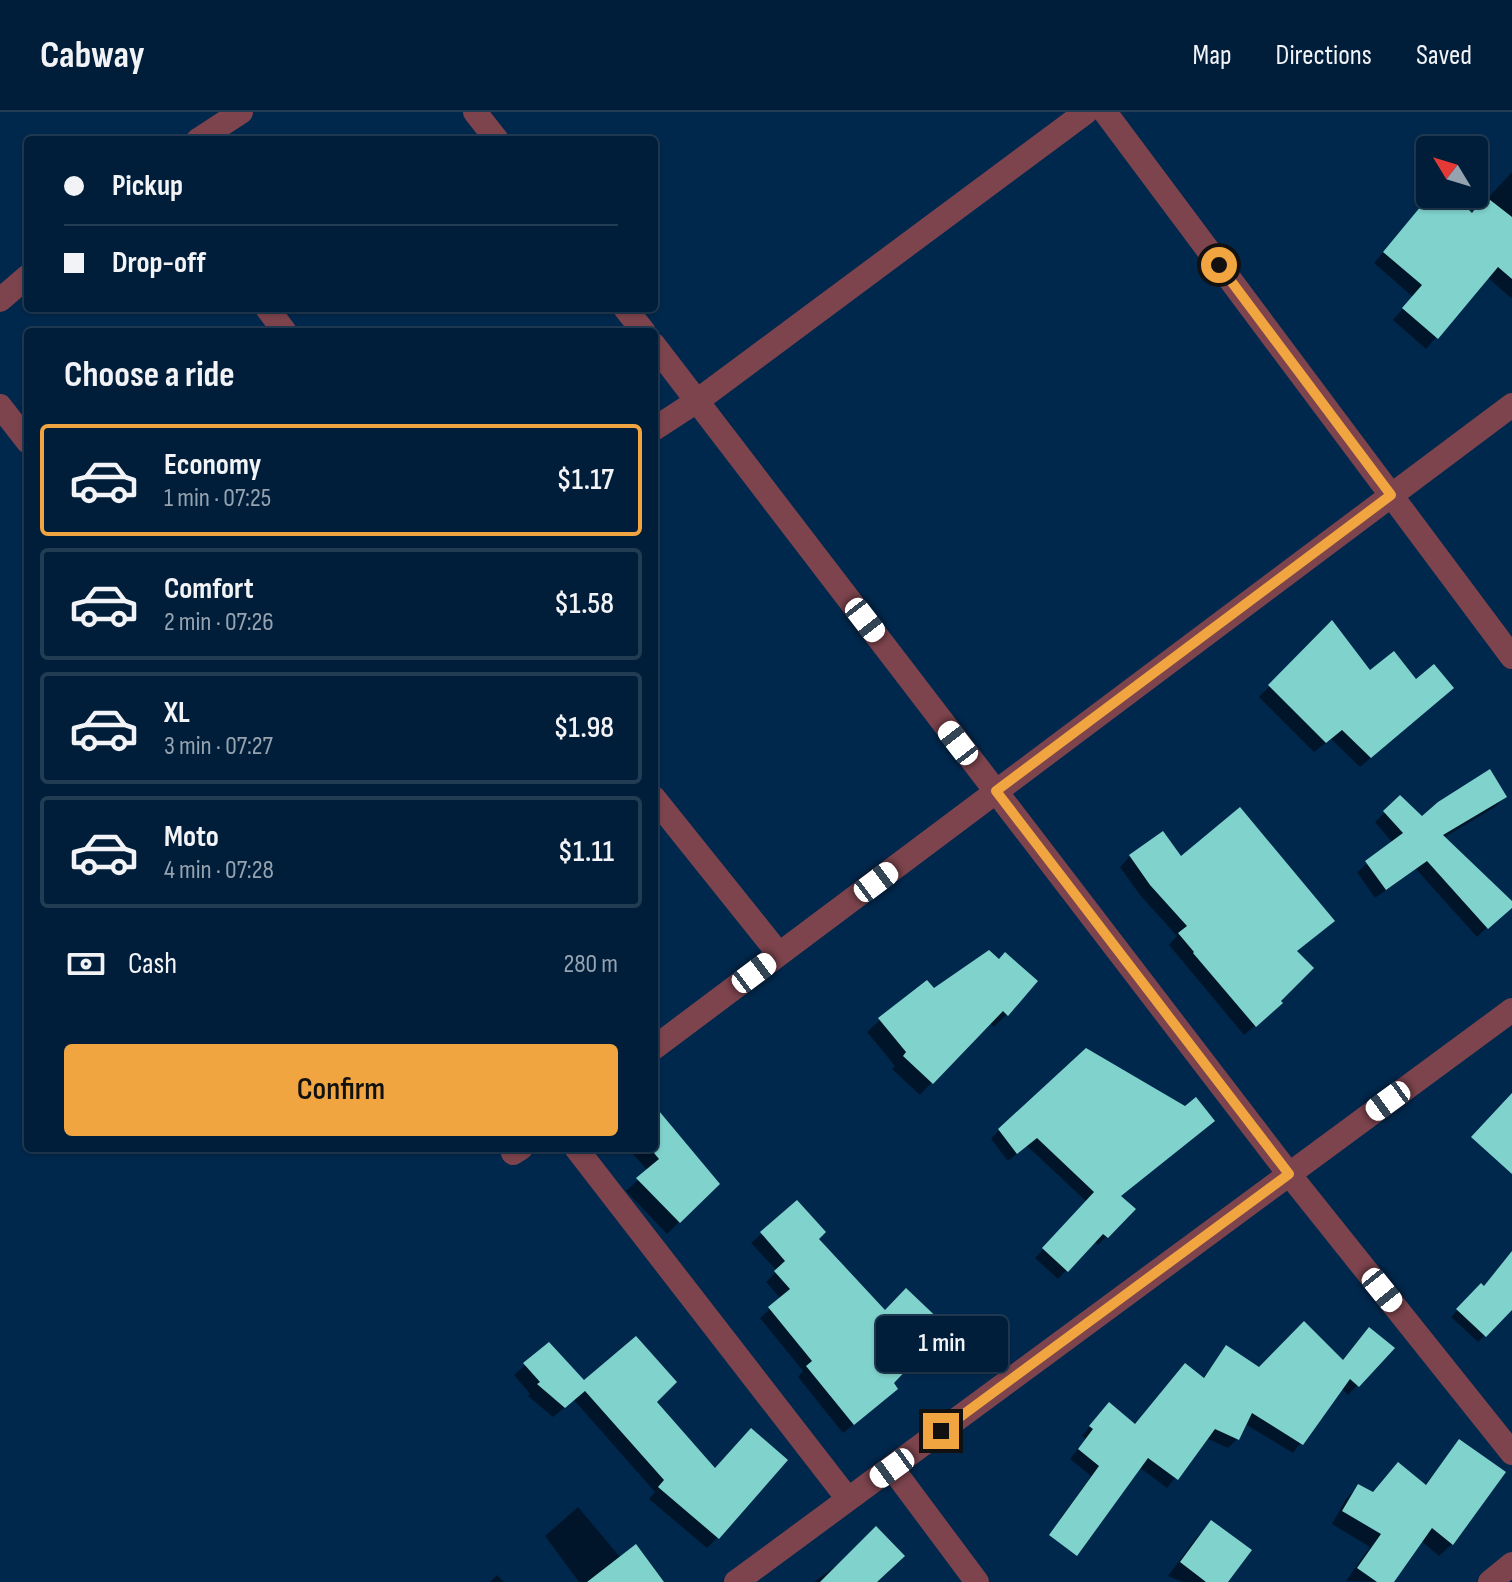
<!DOCTYPE html>
<html lang="en">
<head>
<meta charset="utf-8">
<style>
  body { margin:0; font-family:"Sofia Sans Condensed",sans-serif; background:#0e2b45; color:#f1f3f6; height:100vh; display:flex; flex-direction:column; font-size:30px; white-space:nowrap }
  * { box-sizing:border-box; margin:0 }
  p { font-size:26px; color:#95a2af }
  .icon { flex:none; width:44px; height:44px; fill:none; stroke:currentColor; stroke-width:2; stroke-linecap:round; stroke-linejoin:round }
  .map { position:relative; flex:1; overflow:hidden }
  .drawer { position:absolute; left:24px; top:216px; width:634px; height:824px; display:flex; flex-direction:column; background:#001e3a; border-radius:8px; box-shadow:0 2px 6px #0004,0 0 0 2px #223c54 }
  .drawer>* { flex:none }
  .top-card { position:absolute; left:24px; top:24px; width:634px; height:176px; border-radius:8px; box-shadow:0 2px 6px #0004,0 0 0 2px #223c54; display:grid; align-content:center; height:176px; padding:0 40px; background:#001e3a }
  .needle { width:52px; rotate:308deg }
  .controls { position:absolute; left:1416px; top:24px; display:grid; gap:16px }
  .controls a { display:grid; place-items:center; width:72px; height:72px; border-radius:8px; background:#001e3a; box-shadow:0 2px 6px #0004,0 0 0 2px #223c54; font-size:40px }
  .end { position:absolute; width:36px; height:36px; margin:-18px; border:10px solid #f1a540; background:#111; box-shadow:0 0 0 4px #111 }
  .from { border-radius:50% }
  .bubble { position:absolute; height:56px; border-radius:8px; background:#001e3a; box-shadow:0 2px 6px #0004,0 0 0 2px #223c54; font-size:26px; font-weight:600; line-height:56px; text-align:center }
  .car { position:absolute; width:24px; height:48px; margin:-24px -12px; border-radius:10px; box-shadow:0 0 6px 2px #0007; background:linear-gradient(#fff 24%,#345 0 40%,#fff 0 76%,#345 0 86%,#fff 0) }
  .top-card b { display:flex; align-items:center; gap:28px; height:76px; font-size:30px }
  .top-card b+b { border-top:2px solid #223c54 }
  .top-card i { width:20px; height:20px; background:#f1f3f6 }
  ul { padding:0; list-style:none }
  li { display:flex; align-items:center; gap:24px; height:112px; margin:0 16px 12px; padding:0 24px; border:4px solid #223c54; border-radius:8px }
  li div { flex:1 }
  li b { display:block; font-size:30px }
  li em { font-style:normal; font-weight:600 }
  li.current { border-color:#f1a540 }
  li>.icon { width:72px; height:72px; stroke-width:1.5 }
  h2 { padding:0 40px; font-size:36px; line-height:96px }
  .pay { display:flex; align-items:center; gap:20px; height:88px; padding:0 40px; font-size:30px }
  .pay p { margin-inline-start:auto }
  .primary-button { display:flex; gap:16px; margin-top:auto; padding:16px 40px }
  .primary-button a { flex:1; height:92px; border-radius:8px; background:#f1a540; color:#111; font-size:32px; font-weight:600; line-height:92px; text-align:center }
  header { display:flex; align-items:center; gap:48px; box-sizing:border-box; height:112px; padding:0 40px; background:#001e3a; border-bottom:2px solid #223c54 }
  header strong { font-size:38px }
  nav { display:flex; gap:44px; margin-inline-start:auto; font-size:28px }
  .map>svg:first-child { display:block }
  .shadow { fill:#0007 }
  .building { fill:#80d3cd }
  .lines { fill:none; stroke-linecap:round; stroke-linejoin:round }
  .street { stroke:#7d444d; stroke-width:24 }
  .route { stroke:#f1a540; stroke-width:10 }
</style>
</head>
<body>
<header>
<strong>Cabway</strong>
<nav><a>Map</a><a>Directions</a><a>Saved</a></nav>
</header>
<div class="map">
<svg width="1512" height="1470" viewBox="0 0 1512 1470">
  <rect width="100%" height="100%" fill="#00284d"/>
  <path class="shadow" d="M1512,60V184L1511,186L1487,165L1426,237L1393,208L1413,185L1374,151L1432,82H1450L1472,103Z
    M1331,511L1370,560L1416,570L1441,586L1360,655L1331,627L1314,640L1259,585Z
    M1505,685L1495,695L1443,726L1512,792L1477,825L1416,757L1375,786L1357,760L1393,731L1375,710L1400,686L1422,707Z
    M1130,744L1180,747L1295,840L1278,889L1270,901L1244,923L1169,833L1177,824L1140,783L1120,755Z
    M989,841L1007,902L994,915L989,910L920,983L892,957L895,954L867,920L880,908L934,879Z
    M1185,996L1119,1085L1133,1097L1098,1133L1094,1129L1058,1167L1035,1146L1087,1090L1027,1034L1008,1049L991,1027L999,1018Z
    M654,1022L717,1072L667,1122L626,1079L648,1059L633,1042L639,1036H654Z
    M797,1091L891,1271L886,1286L843,1321L798,1265L803,1259L760,1206L781,1187L766,1170L777,1159L751,1131Z
    M1512,1152V1195L1478,1230L1451,1205L1481,1174L1483,1176Z
    M1360,1227L1392,1236L1348,1283L1341,1276L1293,1341L1245,1312L1237,1327L1228,1336L1206,1326L1167,1376L1139,1355L1084,1427L1060,1407L1091,1364L1070,1347L1086,1327L1082,1324L1100,1302L1134,1313L1202,1267L1226,1236L1259,1258L1342,1249Z
    M549,1233L583,1271L655,1290L715,1359L718,1425L707,1436L649,1387L655,1380L574,1288L553,1305L528,1284L530,1282L514,1263Z
    M1460,1330L1503,1361L1452,1432L1439,1444L1421,1429L1392,1470L1346,1469L1370,1435L1332,1412L1346,1387L1358,1374L1372,1382L1424,1374Z
    M578,1395L621,1446L652,1470H579L545,1424Z
    M1211,1411L1225,1470H1183L1168,1464L1197,1425Z
    M847,1446L875,1470H814Z
    M497,1463L504,1470H490Z"/>
  <path class="building" d="M1431,82H1453L1472,101L1485,84L1512,105V167L1498,155L1438,227L1402,196L1422,173L1383,140Z
    M1332,508L1370,558L1394,539L1416,567L1434,552L1454,576L1371,646L1342,618L1326,631L1268,573Z
    M1490,657L1507,685L1443,723L1512,789V796L1488,817L1427,749L1386,778L1365,749L1403,721L1383,699L1400,683L1422,704L1438,690Z
    M1240,695L1335,809L1297,839L1314,856L1281,889L1283,891L1256,915L1193,841L1194,840L1178,821L1187,814L1150,773L1129,743L1163,719L1181,744Z
    M989,838L999,847L1005,840L1038,869L1008,904L1003,899L933,972L903,944L906,940L878,906L927,868L934,876Z
    M1086,936L1185,994L1196,985L1215,1009L1121,1084L1136,1097L1108,1126L1103,1122L1068,1160L1042,1136L1094,1080L1037,1026L1017,1042L998,1017Z
    M1512,981V1062L1471,1025Z
    M654,993L720,1072L680,1111L636,1066L659,1047L654,1041Z
    M797,1088L826,1120L819,1127L885,1198L906,1176L947,1215L894,1271L898,1277L854,1313L806,1254L812,1249L768,1195L790,1177L774,1159L785,1149L760,1120Z
    M1512,1139V1198L1486,1225L1456,1197L1481,1171L1484,1174Z
    M1304,1209L1343,1248L1369,1215L1395,1236L1359,1275L1350,1267L1303,1333L1252,1301L1239,1328L1215,1317L1178,1368L1148,1346L1077,1444L1049,1423L1099,1354L1078,1337L1093,1317L1089,1314L1109,1290L1135,1312L1185,1251L1204,1266L1226,1233L1259,1255Z
    M636,1224L677,1270L657,1290L715,1356L751,1316L788,1348L719,1427L658,1375L664,1368L585,1279L565,1296L537,1272L540,1270L523,1251L549,1230L584,1268Z
    M1459,1327L1506,1360L1453,1433L1432,1416L1394,1470H1377L1357,1456L1381,1422L1342,1399L1358,1372L1373,1380L1398,1350L1426,1373Z
    M1211,1408L1252,1438L1228,1470H1206L1180,1450Z
    M876,1414L905,1444L877,1470H820Z
    M636,1432L664,1470H587Z"/>
  <g class="lines">
    <path class="street" d="M475,0L497,28
      M1105,0L1512,545
      M198,28L241,0
      M0,188L28,164
      M267,196L285,220
      M625,196L644,220
      M654,233L1289,1062L1512,1341
      M0,294L28,330
      M654,317L697,289L1086,0
      M654,686L779,842
      M654,936L1512,293
      M576,1036L848,1387
      M513,1041L521,1036
      M892,1356L977,1470
      M736,1470L1512,898
      M1490,1470L1512,1452"/>
  </g>
  <g class="lines">
    <path class="route" d="M941,1319L1289,1062L996,679L1391,383L1219,153"/>
  </g>
</svg>
<div class="controls">
<a><svg class="needle" viewBox="-14 -14 28 28"><path d="M0-13l5 13h-10z" fill="#e53935"/><path d="M0 13l5-13h-10z" fill="#95a2af"/></svg></a>
</div>
<i class="end from" style="left:1219px;top:153px"></i>
<i class="end" style="left:941px;top:1319px"></i>
<div class="bubble" style="left:876px;top:1204px;width:132px">1 min</div>
<i class="car" style="left:865px;top:508px;rotate:142deg"></i>
<i class="car" style="left:958px;top:631px;rotate:322deg"></i>
<i class="car" style="left:876px;top:770px;rotate:53deg"></i>
<i class="car" style="left:754px;top:861px;rotate:53deg"></i>
<i class="car" style="left:1388px;top:989px;rotate:234deg"></i>
<i class="car" style="left:1382px;top:1178px;rotate:141deg"></i>
<i class="car" style="left:892px;top:1356px;rotate:234deg"></i>
<div class="top-card">
<b><i class="from"></i>Pickup</b>
<b><i></i>Drop-off</b>
</div>
<section class="drawer">
<h2>Choose a ride</h2>
<ul>
<li class="current"><svg class="icon" aria-label="car" viewBox="0 0 24 24"><path d="M5 17H2v-5l4-1 3-4h7l3 4 3 1v5h-3M9 17h6M6 11h13"/><circle cx="7" cy="17" r="2"/><circle cx="17" cy="17" r="2"/></svg><div><b>Economy</b><p>1 min · 07:25</p></div><em>$1.17</em></li>
<li><svg class="icon" aria-label="car" viewBox="0 0 24 24"><path d="M5 17H2v-5l4-1 3-4h7l3 4 3 1v5h-3M9 17h6M6 11h13"/><circle cx="7" cy="17" r="2"/><circle cx="17" cy="17" r="2"/></svg><div><b>Comfort</b><p>2 min · 07:26</p></div><em>$1.58</em></li>
<li><svg class="icon" aria-label="car" viewBox="0 0 24 24"><path d="M5 17H2v-5l4-1 3-4h7l3 4 3 1v5h-3M9 17h6M6 11h13"/><circle cx="7" cy="17" r="2"/><circle cx="17" cy="17" r="2"/></svg><div><b>XL</b><p>3 min · 07:27</p></div><em>$1.98</em></li>
<li><svg class="icon" aria-label="car" viewBox="0 0 24 24"><path d="M5 17H2v-5l4-1 3-4h7l3 4 3 1v5h-3M9 17h6M6 11h13"/><circle cx="7" cy="17" r="2"/><circle cx="17" cy="17" r="2"/></svg><div><b>Moto</b><p>4 min · 07:28</p></div><em>$1.11</em></li>
</ul>
<div class="pay"><svg class="icon" aria-label="cash" viewBox="0 0 24 24"><path d="M3 7h18v10H3z"/><circle cx="12" cy="12" r="2"/></svg>Cash<p>280 m</p></div>
<div class="primary-button"><a>Confirm</a></div>
</section>
</div>
</body>
</html>
